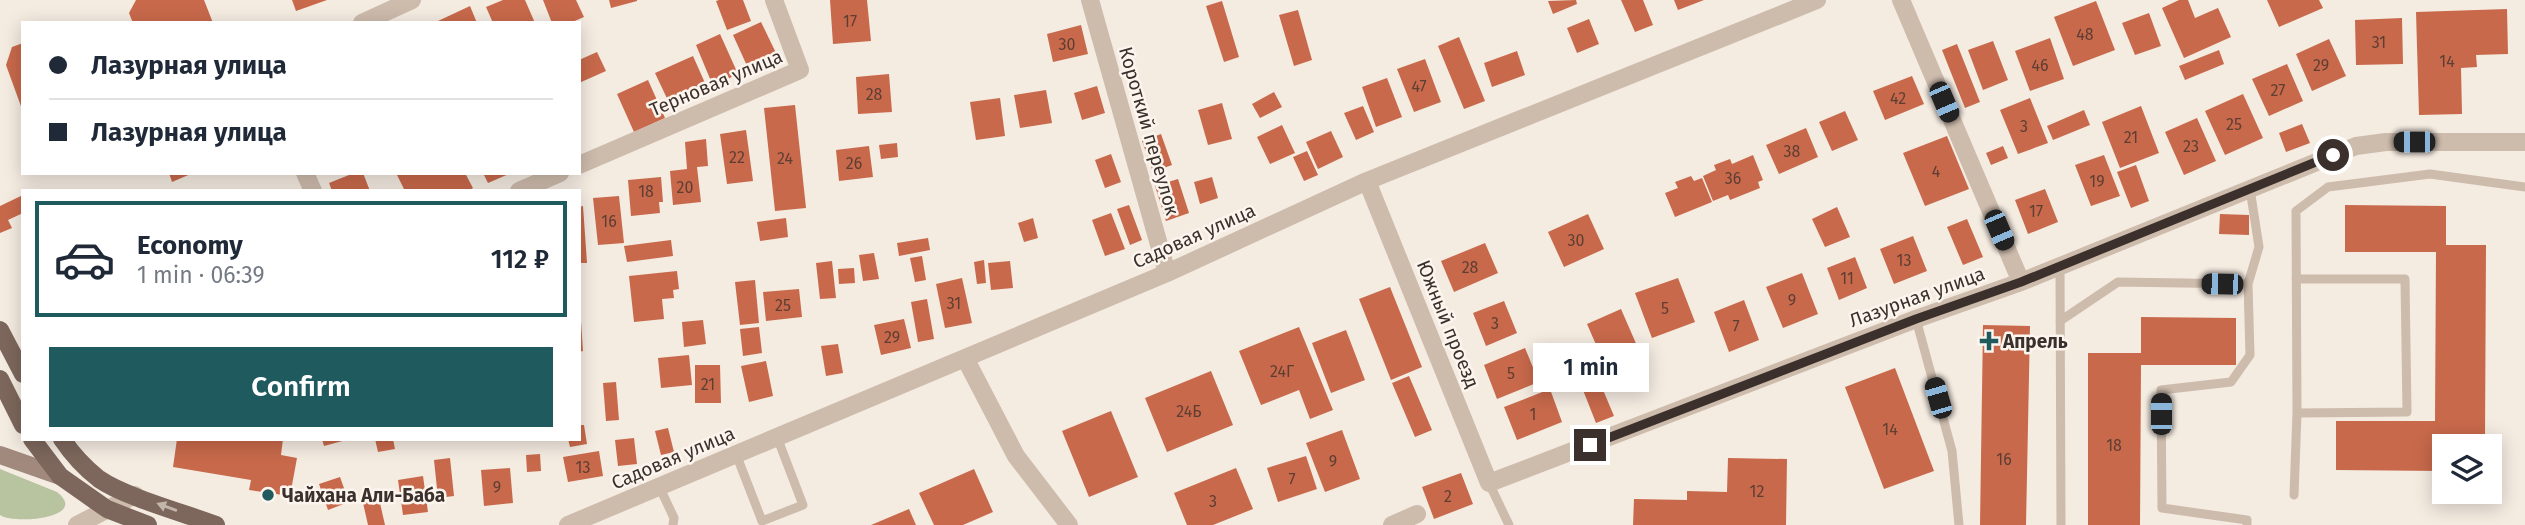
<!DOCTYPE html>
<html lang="en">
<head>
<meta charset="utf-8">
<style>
  body { margin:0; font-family:"Fira Sans",sans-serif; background:#f6f6f7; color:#1f2937; height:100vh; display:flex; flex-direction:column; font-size:26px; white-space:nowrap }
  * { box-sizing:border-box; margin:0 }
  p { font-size:23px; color:#747a83 }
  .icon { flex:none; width:38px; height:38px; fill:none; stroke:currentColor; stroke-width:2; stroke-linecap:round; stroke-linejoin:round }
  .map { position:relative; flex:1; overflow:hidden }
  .details { position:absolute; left:21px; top:189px; width:560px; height:252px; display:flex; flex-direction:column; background:#fff; border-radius:0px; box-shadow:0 4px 18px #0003 }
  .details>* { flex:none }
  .banner { position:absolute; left:21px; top:21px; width:560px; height:154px; border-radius:0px; box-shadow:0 4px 18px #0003; display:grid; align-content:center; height:154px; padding:0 28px; background:#fff }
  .buttons { position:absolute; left:2432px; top:434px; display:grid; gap:14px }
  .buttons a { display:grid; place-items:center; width:70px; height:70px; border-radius:0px; background:#fff; box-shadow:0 4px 18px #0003; font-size:35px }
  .end { position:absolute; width:32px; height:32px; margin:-16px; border:9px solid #3b302b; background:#fff; box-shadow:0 0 0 4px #fff }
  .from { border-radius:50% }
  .bubble { position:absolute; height:49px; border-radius:0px; background:#fff; box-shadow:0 4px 18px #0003; font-size:23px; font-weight:600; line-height:49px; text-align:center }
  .car { position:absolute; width:21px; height:42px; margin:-21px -10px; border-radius:9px; box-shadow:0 0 5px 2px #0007; background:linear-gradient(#222 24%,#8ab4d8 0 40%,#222 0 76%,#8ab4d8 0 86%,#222 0) }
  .banner b { display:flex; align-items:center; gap:24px; height:66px; font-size:26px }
  .banner b+b { border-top:2px solid #e0e1e3 }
  .banner i { width:18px; height:18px; background:#1f2937 }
  ul { padding:12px 0 0; list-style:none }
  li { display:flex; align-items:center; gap:21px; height:116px; margin:0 14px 10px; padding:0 14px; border:4px solid #e0e1e3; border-radius:0px }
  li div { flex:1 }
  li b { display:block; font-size:26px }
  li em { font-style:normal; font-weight:600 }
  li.active { border-color:#1f5a5e }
  li>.icon { width:63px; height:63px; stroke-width:1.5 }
  .cta { display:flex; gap:14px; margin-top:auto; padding:14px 28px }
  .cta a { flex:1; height:80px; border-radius:0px; background:#1f5a5e; color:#fff; font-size:28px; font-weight:600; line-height:80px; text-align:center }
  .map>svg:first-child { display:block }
  .green { fill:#b8c4a0 }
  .building { fill:#c8694b }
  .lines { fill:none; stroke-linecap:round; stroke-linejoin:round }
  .lane { stroke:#cdbbac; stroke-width:9 }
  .street { stroke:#cdbbac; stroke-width:18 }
  .secondary { stroke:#a18a7d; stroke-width:18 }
  .primary { stroke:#7d675c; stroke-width:18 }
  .oneway { fill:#c2b5ac }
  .route { stroke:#3b302b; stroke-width:9 }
  .poi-dot { fill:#1f5a5e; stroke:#fbf5ee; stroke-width:2.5 }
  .labels { text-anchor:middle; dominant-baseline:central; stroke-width:5; stroke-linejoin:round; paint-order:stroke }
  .number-label { font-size:16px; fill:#5e3e33 }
  .street-label { font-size:19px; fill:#3b302b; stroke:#fbf5ee }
  .poi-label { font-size:19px; font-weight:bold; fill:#3b302b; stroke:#fbf5ee; text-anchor:start }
</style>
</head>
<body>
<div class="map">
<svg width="2525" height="525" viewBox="0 0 2525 525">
  <rect width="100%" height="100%" fill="#f4ebe1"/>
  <path class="green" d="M0,469L57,492C90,518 14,525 0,515Z"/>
  <path class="building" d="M136,0H204L213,23H133L129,13Z
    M292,0H327L296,11Z
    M503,0H525L535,23H493L486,7Z
    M543,0H576L584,17L570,23H552Z
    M609,0H637V1L611,8Z
    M719,0H743L751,21L727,30L716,1Z
    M830,0H867L871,41L833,44Z
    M1576,0L1577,4L1553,14L1548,1Z
    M1621,0H1643L1653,25L1635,32Z
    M1674,0H1704L1678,10Z
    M2179,0H2188L2195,18L2218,8L2231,37L2184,58L2162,8Z
    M2267,0H2319L2323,8L2279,27Z
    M1222,1L1239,57L1224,62L1206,6Z
    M2096,1L2115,50L2073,66L2054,17Z
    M470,6L477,23H439L438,21Z
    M2507,9L2508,54L2476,55L2477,67L2461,68L2462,114L2419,115L2416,12Z
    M1298,10L1312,60L1294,66L1279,15Z
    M2149,13L2161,46L2135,55L2122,23Z
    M2402,18L2403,64L2356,65L2355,20Z
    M1589,19L1599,44L1577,53L1567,28Z
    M761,22L777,55L748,68L733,35Z
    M1081,25L1088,54L1053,62L1047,34Z
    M720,34L738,74L713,86L696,45Z
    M1459,37L1485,101L1464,109L1438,46Z
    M2050,38L2064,79L2030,91L2015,51Z
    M2329,39L2346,76L2312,91L2296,54Z
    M1993,41L2008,80L1983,90L1968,50Z
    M23,43V109H22L6,65L12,47Z
    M1957,44L1980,102L1965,108L1942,50Z
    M2219,50L2224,64L2185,80L2179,66Z
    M1517,51L1525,75L1492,87L1484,63Z
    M597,52L606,71L579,83V60Z
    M693,56L709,92L672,109L655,73Z
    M1425,59L1441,102L1414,112L1397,69Z
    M2287,64L2303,101L2269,116L2252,79Z
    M889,74L892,112L858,114L856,77Z
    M1912,76L1924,104L1885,120L1873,91Z
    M1387,78L1402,117L1376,127L1362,87Z
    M648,80L665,118L634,132L617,94Z
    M1097,86L1105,113L1082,120L1074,93Z
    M1046,90L1052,123L1020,128L1014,95Z
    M1274,92L1282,107L1260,118L1252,104Z
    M2243,94L2263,138L2225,155L2205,111Z
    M1000,98L1005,136L976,140L970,102Z
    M2030,98L2048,143L2018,154L2000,110Z
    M1222,103L1232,139L1208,145L1198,110Z
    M795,105L806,208L775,211L764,108Z
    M1363,106L1374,132L1356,140L1344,113Z
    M2141,106L2159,153L2120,168L2102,122Z
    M2084,110L2090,125L2053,140L2047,126Z
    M1845,111L1858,140L1832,151L1819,122Z
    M2197,118L2216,161L2184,175L2165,132Z
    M2302,124L2310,143L2286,152L2279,133Z
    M1282,125L1295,153L1270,164L1257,137Z
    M1806,128L1818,157L1779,174L1766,145Z
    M746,130L753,181L727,184L720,134Z
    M1331,131L1343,157L1318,169L1306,142Z
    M1161,134L1172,165L1153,172L1142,141Z
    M1947,136L1969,189L1925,206L1903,153Z
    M706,139L708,166L697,167L701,202L673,205L670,171L687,169L685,142Z
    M897,143L898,157L881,159L879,145Z
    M869,146L873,177L839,181L836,150Z
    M2003,146L2008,158L1991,165L1986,153Z
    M1307,151L1318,175L1304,181L1293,157Z
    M1111,154L1121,182L1105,188L1095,160Z
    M1753,155L1763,180L1758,182L1760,188L1730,200L1728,195L1713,201L1703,176L1716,170L1714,165L1730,159L1732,164Z
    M2104,155L2120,196L2091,206L2075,165Z
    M2136,165L2149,201L2131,208L2117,172Z
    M169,173H193L172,182Z
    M354,173H363L370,191H332L329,183Z
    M396,173H465L473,188L468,191H405Z
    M483,173H511L488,183Z
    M1691,176L1694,181L1702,178L1712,202L1675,217L1665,193L1678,188L1675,182Z
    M661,177L663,202H659L660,213L631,216L628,180Z
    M1212,177L1218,198L1200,204L1194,182Z
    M1178,179L1189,213L1166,221L1155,186Z
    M2045,189L2058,222L2028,234L2015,200Z
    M23,195V213L8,220L12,228L0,233V206Z
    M619,196L624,243L598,245L593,198Z
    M1129,205L1142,240L1130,245L1117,209Z
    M2345,205L2446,206V245H2486L2485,439L2442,438V471L2336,470V421H2435L2436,252H2345Z
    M583,206L587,263H579V207Z
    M1837,207L1850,237L1825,247L1812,219Z
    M1111,213L1125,249L1105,256L1092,220Z
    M1588,214L1604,249L1564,267L1548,232Z
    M2220,214L2249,215V235L2219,234Z
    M786,218L788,237L760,241L757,222Z
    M1033,218L1038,238L1024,242L1018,223Z
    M1967,219L1983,257L1963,265L1947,227Z
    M1913,236L1927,271L1894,284L1880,249Z
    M928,238L930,250L899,256L897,243Z
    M671,240L673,256L627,262L624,246Z
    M1485,243L1498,273L1454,292L1441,261Z
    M874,253L879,279L863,281L859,255Z
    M922,256L926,280L915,282L910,258Z
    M1855,257L1867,288L1839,300L1827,268Z
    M984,260L986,283L977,284L974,262Z
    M832,261L836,298L820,299L816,263Z
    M1010,261L1013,288L991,290L988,263Z
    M854,268L855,283L839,284L838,269Z
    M677,271L679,289L673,290L674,298L662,299L664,319L634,322L629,276Z
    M1802,273L1818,314L1783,328L1766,287Z
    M962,278L972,323L945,328L936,284Z
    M1678,278L1695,322L1652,338L1635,293Z
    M755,280L759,323L740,325L735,282Z
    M1390,287L1422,367L1391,380L1359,299Z
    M799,289L802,317L766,321L763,292Z
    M927,299L934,339L918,342L911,302Z
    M1744,300L1759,340L1729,352L1714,312Z
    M1504,301L1517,333L1486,346L1473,313Z
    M1621,309L1638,348L1604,363L1587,324Z
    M2141,317L2236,318V365H2141L2140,525H2088V353H2141Z
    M904,319L911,348L881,355L874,325Z
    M703,320L706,344L684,347L682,322Z
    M579,321H581L583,351L579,352Z
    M1983,325L2030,326L2026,525H1980Z
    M759,327L762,353L743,356L740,329Z
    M1299,327L1333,410L1310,419L1299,390L1261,405L1239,351Z
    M1346,330L1365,380L1331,393L1312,343Z
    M838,344L843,373L826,376L821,346Z
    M1525,348L1539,382L1497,399L1484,365Z
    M689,355L692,385L661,388L658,358Z
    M766,361L773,396L749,402L741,366Z
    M695,365H720L721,403H695Z
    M1895,368L1934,471L1884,489L1845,387Z
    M1211,371L1233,425L1167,452L1145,398Z
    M1409,376L1432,430L1415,437L1392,383Z
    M1598,378L1614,416L1596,423L1581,385Z
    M616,382L619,420L606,421L603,383Z
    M1550,389L1562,422L1517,440L1504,407Z
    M1111,411L1138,477L1089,497L1062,431Z
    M579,425H584L587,444L570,447L568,439H579Z
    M668,428L674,452L661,455L655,431Z
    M1342,430L1360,479L1325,492L1306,443Z
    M634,438L637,464L618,466L615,440Z
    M177,439H283L281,455L297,458L290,496L249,490L251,480L173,467Z
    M322,439H346V440L324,446Z
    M375,439H393L395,449L378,452Z
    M599,451L603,476L568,482L563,457Z
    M540,454L541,471L527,472L526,455Z
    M1306,456L1317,489L1278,502L1267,468Z
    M450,458L454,496L438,498L434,460Z
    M1728,458L1787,459L1786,525H1633L1634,499L1687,500V491L1727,492Z
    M510,468L513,503L484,506L481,470Z
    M1236,468L1253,509L1213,525H1187L1174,493Z
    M974,469L993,512L963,525H934L919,493Z
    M1461,473L1473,504L1434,519L1422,487Z
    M423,476L428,512L403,515L398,480Z
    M340,477L349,502L328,510L319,484Z
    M377,490L385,525H368L361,494Z
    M909,509L916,525H871Z"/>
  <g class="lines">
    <path class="lane" d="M2060,266L2061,525
      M2296,279H2405L2407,412L2297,413
      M1916,319L1952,451L1959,525
      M2060,321L2118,282L2248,284
      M736,454L762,521L803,505L777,437
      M1489,483L1509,525
      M659,486L674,518L673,525
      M2294,495L2297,413L2296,211L2328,187L2430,174L2525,187
      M2247,525V520L2162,508L2161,390L2231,382L2250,355L2248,284L2259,247L2250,189"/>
    <path class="street" d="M1090,0L1167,273
      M1901,0L2021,282
      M362,23L412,0
      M579,165L800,70L774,0
      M305,173L313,191
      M1367,181L1489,483L1916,319L2021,282L2356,146L2386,142H2525
      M519,191L560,173
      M965,358L1016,456L1069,525
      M77,525L135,495
      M568,525L1167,273L1367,181L1817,0
      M1392,525L1417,514"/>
    <path class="secondary" d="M0,455L60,476"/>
    <path class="primary" d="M0,330L23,374
      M0,379L23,425
      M32,439L60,476L107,509L148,525
      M62,439C72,454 85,468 99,479C125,497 184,513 216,525"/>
  </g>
  <defs><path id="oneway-solid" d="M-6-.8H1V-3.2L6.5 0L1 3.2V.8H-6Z" transform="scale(1.75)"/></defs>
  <use class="oneway" href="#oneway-solid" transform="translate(167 507) rotate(-160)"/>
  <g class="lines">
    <path class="route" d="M1590,445L1916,319L2021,282L2333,155"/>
  </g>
  <g class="poi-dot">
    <path d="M1985.5 330.5h7v7h7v7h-7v7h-7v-7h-7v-7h7z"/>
    <circle cx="268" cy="495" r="7"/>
  </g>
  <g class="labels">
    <g class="number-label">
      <text x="850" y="21">17</text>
      <text x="2085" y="34">48</text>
      <text x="2379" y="42">31</text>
      <text x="1067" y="44">30</text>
      <text x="2447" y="61">14</text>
      <text x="2040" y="65">46</text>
      <text x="2321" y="65">29</text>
      <text x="1419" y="86">47</text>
      <text x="2278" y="90">27</text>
      <text x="874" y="94">28</text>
      <text x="1898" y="98">42</text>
      <text x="2234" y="124">25</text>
      <text x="2024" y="126">3</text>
      <text x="2131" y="137">21</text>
      <text x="2191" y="146">23</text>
      <text x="1792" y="151">38</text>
      <text x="737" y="157">22</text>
      <text x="785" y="158">24</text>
      <text x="854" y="163">26</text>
      <text x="1936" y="171">4</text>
      <text x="1733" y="178">36</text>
      <text x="2097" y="181">19</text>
      <text x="685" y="187">20</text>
      <text x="646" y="191">18</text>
      <text x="2036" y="211">17</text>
      <text x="609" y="221">16</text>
      <text x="1576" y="240">30</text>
      <text x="1904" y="260">13</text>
      <text x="1470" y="267">28</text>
      <text x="1847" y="278">11</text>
      <text x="1792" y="300">9</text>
      <text x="954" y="303">31</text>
      <text x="783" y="305">25</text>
      <text x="1665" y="308">5</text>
      <text x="1495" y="323">3</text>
      <text x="1736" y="326">7</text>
      <text x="892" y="337">29</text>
      <text x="1282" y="371">24Г</text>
      <text x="1511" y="373">5</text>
      <text x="708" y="384">21</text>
      <text x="1189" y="411">24Б</text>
      <text x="1533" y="414">1</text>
      <text x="1890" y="429">14</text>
      <text x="2114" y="445">18</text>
      <text x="2004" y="459">16</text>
      <text x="1333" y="461">9</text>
      <text x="583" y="467">13</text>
      <text x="1292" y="479">7</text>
      <text x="497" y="487">9</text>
      <text x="1757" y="491">12</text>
      <text x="1448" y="496">2</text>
      <text x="1213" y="501">3</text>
    </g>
    <g class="street-label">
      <text transform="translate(716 83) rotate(-23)">Терновая улица</text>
      <text transform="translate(1149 131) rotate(74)">Короткий переулок</text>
      <text transform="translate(1194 236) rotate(-24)">Садовая улица</text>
      <text transform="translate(1917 297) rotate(-20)">Лазурная улица</text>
      <text transform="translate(1448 324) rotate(68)">Южный проезд</text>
      <text transform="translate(673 458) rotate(-23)">Садовая улица</text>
    </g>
    <g class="poi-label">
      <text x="2003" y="341">Апрель</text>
      <text x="282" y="495">Чайхана Али-Баба</text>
    </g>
  </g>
</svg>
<div class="buttons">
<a><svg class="icon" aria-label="layers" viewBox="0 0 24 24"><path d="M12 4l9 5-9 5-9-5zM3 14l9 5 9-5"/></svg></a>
</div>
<i class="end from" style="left:2333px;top:155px"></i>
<i class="end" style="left:1590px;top:445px"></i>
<div class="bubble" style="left:1533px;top:343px;width:116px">1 min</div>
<i class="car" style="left:1944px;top:102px;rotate:157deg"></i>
<i class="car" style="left:2414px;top:142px;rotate:270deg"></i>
<i class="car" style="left:1999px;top:230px;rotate:157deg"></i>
<i class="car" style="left:2222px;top:284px;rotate:271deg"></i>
<i class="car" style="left:1938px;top:398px;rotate:344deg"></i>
<i class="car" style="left:2161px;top:414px;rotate:0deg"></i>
<div class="banner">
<b><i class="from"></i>Лазурная улица</b>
<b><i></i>Лазурная улица</b>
</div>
<section class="details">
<ul>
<li class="active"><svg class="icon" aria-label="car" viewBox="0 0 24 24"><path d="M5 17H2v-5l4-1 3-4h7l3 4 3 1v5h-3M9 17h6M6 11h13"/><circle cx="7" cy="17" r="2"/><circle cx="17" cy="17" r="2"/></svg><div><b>Economy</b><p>1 min · 06:39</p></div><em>112 ₽</em></li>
</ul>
<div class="cta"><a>Confirm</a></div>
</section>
</div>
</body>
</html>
